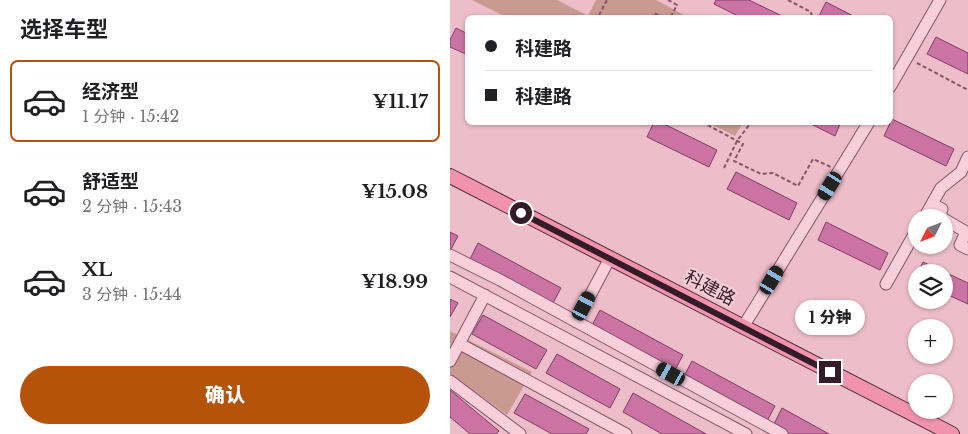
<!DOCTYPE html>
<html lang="zh">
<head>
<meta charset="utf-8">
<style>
  body { margin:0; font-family:"Libre Baskerville","Noto Sans SC",serif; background:#f2f2f2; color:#202124; height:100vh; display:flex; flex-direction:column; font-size:19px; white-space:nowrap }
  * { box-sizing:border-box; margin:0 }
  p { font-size:16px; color:#757577 }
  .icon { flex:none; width:28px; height:28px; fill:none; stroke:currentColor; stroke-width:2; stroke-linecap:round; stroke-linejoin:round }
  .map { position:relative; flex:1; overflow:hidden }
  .panel { display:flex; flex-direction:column; background:#fff; width:450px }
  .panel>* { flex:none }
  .guide { position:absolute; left:15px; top:15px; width:428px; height:110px; border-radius:8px; box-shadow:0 1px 4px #0004; display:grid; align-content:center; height:110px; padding:0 20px; background:#fff }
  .needle { width:32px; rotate:228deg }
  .buttons { position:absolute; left:458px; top:209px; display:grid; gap:10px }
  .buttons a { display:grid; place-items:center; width:45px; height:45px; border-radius:50%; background:#fff; box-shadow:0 1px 4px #0004; font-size:25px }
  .end { position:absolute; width:22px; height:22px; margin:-11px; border:6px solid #331b27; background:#fff; box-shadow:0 0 0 2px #fff }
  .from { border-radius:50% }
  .bubble { position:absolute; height:35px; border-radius:18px; background:#fff; box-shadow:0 1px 4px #0004; font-size:16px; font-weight:800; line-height:35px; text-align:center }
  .car { position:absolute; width:15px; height:30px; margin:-15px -8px; border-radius:6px; box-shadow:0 0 4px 1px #0007; background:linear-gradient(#222 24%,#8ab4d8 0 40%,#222 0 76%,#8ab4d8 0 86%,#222 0) }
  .guide b { display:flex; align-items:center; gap:18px; height:48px; font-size:19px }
  .guide b+b { border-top:1px solid #e0e0e0 }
  .guide i { width:12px; height:12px; background:#202124 }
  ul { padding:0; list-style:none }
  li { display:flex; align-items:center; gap:15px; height:82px; margin:0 10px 8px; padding:0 10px; border:2px solid transparent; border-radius:8px }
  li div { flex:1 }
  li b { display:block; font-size:19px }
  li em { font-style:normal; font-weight:800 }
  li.on { border-color:#b45309 }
  li>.icon { width:45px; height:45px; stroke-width:1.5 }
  h2 { padding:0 20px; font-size:22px; line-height:60px }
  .primary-button { display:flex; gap:10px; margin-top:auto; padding:10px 20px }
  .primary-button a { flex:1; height:58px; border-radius:30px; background:#b45309; color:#fff; font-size:20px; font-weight:800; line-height:58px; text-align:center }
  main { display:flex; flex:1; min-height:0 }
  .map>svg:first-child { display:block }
  .green { fill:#ca9a91 }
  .building { fill:#cb73a3; stroke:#833d64 }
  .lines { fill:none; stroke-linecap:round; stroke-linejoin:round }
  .minor-casing { stroke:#84566a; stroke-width:13 }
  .major-casing { stroke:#512b3e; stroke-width:16 }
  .path { stroke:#84566a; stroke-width:2; stroke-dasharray:4 2.5; stroke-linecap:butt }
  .minor { stroke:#f8cfda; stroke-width:11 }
  .major { stroke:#f193ad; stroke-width:14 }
  .route { stroke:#331b27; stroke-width:6 }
  .labels { text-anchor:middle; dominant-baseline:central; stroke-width:4.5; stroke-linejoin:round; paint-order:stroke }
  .street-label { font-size:18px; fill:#331b27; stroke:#f4ccd6 }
</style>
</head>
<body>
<main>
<section class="panel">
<h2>选择车型</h2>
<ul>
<li class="on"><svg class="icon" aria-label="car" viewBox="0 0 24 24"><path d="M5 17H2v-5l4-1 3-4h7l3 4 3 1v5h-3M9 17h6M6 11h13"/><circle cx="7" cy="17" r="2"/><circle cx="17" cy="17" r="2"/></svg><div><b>经济型</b><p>1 分钟 · 15:42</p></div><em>¥11.17</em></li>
<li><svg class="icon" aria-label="car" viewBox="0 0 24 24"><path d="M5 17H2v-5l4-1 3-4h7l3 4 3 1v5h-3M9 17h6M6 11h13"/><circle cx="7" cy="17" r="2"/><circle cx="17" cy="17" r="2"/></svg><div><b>舒适型</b><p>2 分钟 · 15:43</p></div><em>¥15.08</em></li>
<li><svg class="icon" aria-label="car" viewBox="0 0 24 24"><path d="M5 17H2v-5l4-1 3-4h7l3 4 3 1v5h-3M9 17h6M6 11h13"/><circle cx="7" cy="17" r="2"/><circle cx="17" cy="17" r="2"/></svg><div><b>XL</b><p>3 分钟 · 15:44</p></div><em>¥18.99</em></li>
</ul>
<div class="primary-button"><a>确认</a></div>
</section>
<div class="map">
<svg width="518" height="434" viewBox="0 0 518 434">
  <rect width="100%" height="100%" fill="#edbdc9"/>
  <path class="green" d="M22,0H107L138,16L146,0H206L238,17H56Z
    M259,123H293L285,136Z
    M0,331L82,372L57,415L0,374Z"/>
  <path class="building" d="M266,0H299L334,17L292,18L264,4Z
    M376,2L407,18H368Z
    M6,28L18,34V55L0,47V40Z
    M486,37L518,53V74L477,54Z
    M442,119L504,149L496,166L434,136Z
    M204,122H210L267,150L259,167L197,137Z
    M357,122H391L385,136Z
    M286,172L347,203L339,220L277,189Z
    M376,222L438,253L430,270L368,240Z
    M0,232L8,236L0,251Z
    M28,243L111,288L102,305L19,261Z
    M473,262L518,283V304L494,293V272H468Z
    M0,299L8,303L0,317Z
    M150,310L233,355L224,372L141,327Z
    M33,315L97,350L86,369L22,334Z
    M107,354L170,389L160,408L96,373Z
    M242,361L325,406L316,423L233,378Z
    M0,390L49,431L46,434H20L0,417Z
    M183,393L256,434H212L173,412Z
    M75,394L139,429L136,434H102L64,413Z
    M332,408L379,434H338L323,426Z"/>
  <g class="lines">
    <defs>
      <path id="minor" d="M440,87L490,0
        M482,204L492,209L490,213L493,218
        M474,218L491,188L511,172L518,157
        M494,219L516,232L510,245L518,249
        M0,255L50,280L332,434
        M0,277L296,434
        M436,284L466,231
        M126,322L160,258
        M293,327L419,122
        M10,344L176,434
        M0,361L35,295
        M0,381L70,434"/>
      <path id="major" d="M0,176L502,434"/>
    </defs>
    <use href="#minor" class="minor-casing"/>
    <use href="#major" class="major-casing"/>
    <path class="path" d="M218,0L227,5L220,18
      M338,0L361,12L362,18
      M143,18L149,15L157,0
      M202,18L204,13L214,18
      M467,63L518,90
      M252,122L293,144L284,161L311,174L323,173L348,186L363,159L381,167
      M274,168L287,141L299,125L310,122"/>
    <use href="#minor" class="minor"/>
    <use href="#major" class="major"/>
  </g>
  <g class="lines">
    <path class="route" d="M71,213L380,372"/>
  </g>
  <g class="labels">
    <g class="street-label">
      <text transform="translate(260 288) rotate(27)">科建路</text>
    </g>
  </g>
</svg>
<div class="buttons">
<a><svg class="needle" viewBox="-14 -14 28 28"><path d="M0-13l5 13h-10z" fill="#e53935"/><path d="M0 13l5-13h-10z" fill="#757577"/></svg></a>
<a><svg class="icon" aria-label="layers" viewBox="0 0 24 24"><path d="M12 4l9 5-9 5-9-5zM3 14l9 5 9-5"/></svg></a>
<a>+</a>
<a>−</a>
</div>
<i class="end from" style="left:71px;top:213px"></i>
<i class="end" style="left:380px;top:372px"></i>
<div class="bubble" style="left:345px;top:300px;width:70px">1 分钟</div>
<i class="car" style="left:380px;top:186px;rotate:212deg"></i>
<i class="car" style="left:322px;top:280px;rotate:31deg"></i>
<i class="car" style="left:134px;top:306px;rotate:28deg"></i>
<i class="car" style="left:221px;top:374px;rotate:299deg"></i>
<div class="guide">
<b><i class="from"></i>科建路</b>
<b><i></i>科建路</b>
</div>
</div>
</main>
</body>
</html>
